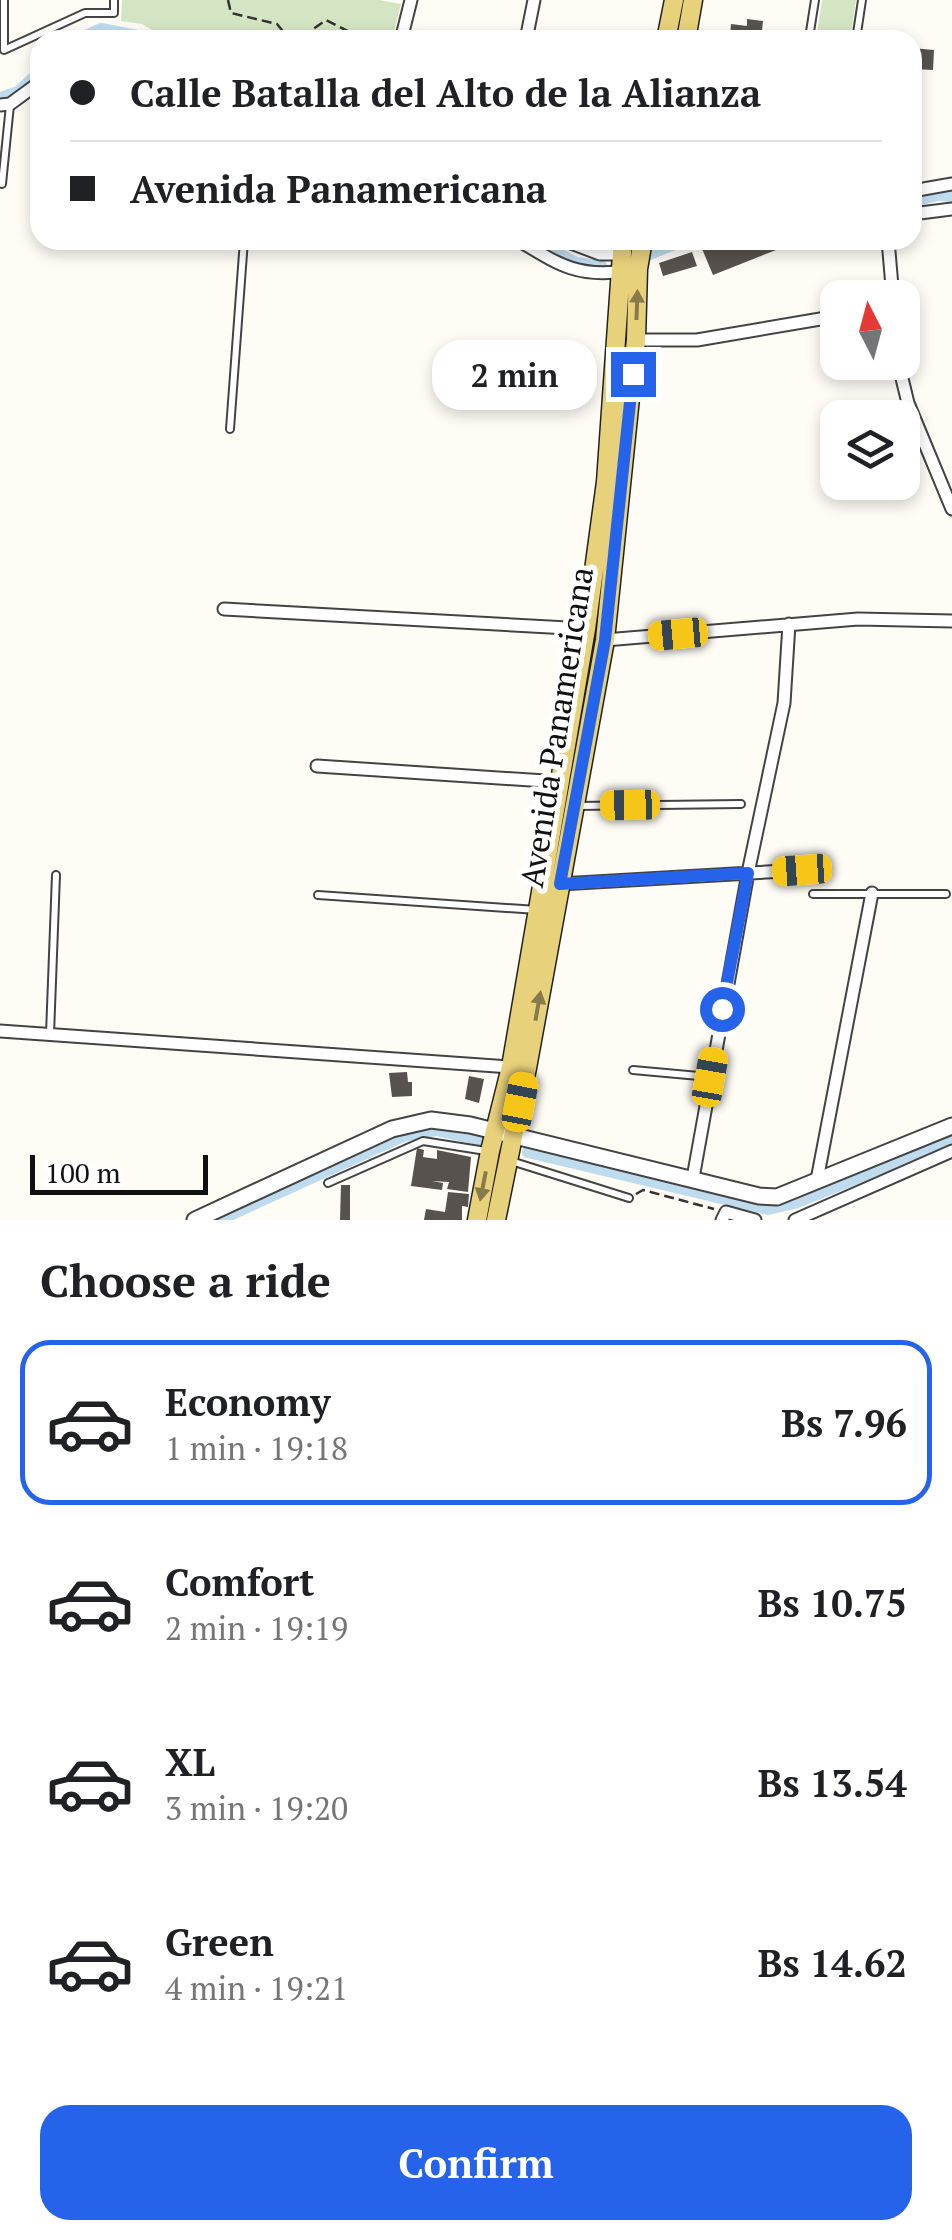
<!DOCTYPE html>
<html lang="en">
<head>
<meta charset="utf-8">
<style>
  body { margin:0; font-family:"PT Serif",serif; background:#f2f2f2; color:#202124; height:100vh; display:flex; flex-direction:column; font-size:38px; white-space:nowrap }
  * { box-sizing:border-box; margin:0 }
  p { font-size:32px; color:#757577 }
  .icon { flex:none; width:55px; height:55px; fill:none; stroke:currentColor; stroke-width:2; stroke-linecap:round; stroke-linejoin:round }
  .map { position:relative; height:1220px; overflow:hidden }
  .details { display:flex; flex-direction:column; background:#fff; flex:1 }
  .details>* { flex:none }
  .guide { position:absolute; left:30px; top:30px; width:892px; height:220px; border-radius:30px; box-shadow:0 5px 15px #0003; display:grid; align-content:center; height:220px; padding:0 40px; background:#fff }
  .needle { width:65px; rotate:354deg }
  .fabs { position:absolute; left:820px; top:280px; display:grid; gap:20px }
  .fabs a { display:grid; place-items:center; width:100px; height:100px; border-radius:20px; background:#fff; box-shadow:0 5px 15px #0003; font-size:50px }
  .scale { position:absolute; left:30px; bottom:25px; width:178px; box-sizing:border-box; padding-left:10px; border:5px solid #101010; border-top:0; font-size:28px; line-height:35px; white-space:nowrap; color:#101010; -webkit-text-stroke:8px #fff; paint-order:stroke }
  .end { position:absolute; width:45px; height:45px; margin:-22px; border:12px solid #2563eb; background:#fff; box-shadow:0 0 0 5px #fff }
  .from { border-radius:50% }
  .bubble { position:absolute; height:70px; border-radius:30px; background:#fff; box-shadow:0 5px 15px #0003; font-size:32px; font-weight:800; line-height:70px; text-align:center }
  .car { position:absolute; width:30px; height:60px; margin:-30px -15px; border-radius:12px; box-shadow:0 0 8px 2px #0007; background:linear-gradient(#f5c518 24%,#345 0 40%,#f5c518 0 76%,#345 0 86%,#f5c518 0) }
  .guide b { display:flex; align-items:center; gap:35px; height:95px; font-size:38px }
  .guide b+b { border-top:2px solid #e0e0e0 }
  .guide i { width:25px; height:25px; background:#202124 }
  ul { padding:0; list-style:none }
  li { display:flex; align-items:center; gap:30px; height:165px; margin:0 20px 15px; padding:0 20px; border:5px solid transparent; border-radius:30px }
  li div { flex:1 }
  li b { display:block; font-size:38px }
  li em { font-style:normal; font-weight:800 }
  li.selected { border-color:#2563eb }
  li>.icon { width:90px; height:90px; stroke-width:1.5 }
  h2 { padding:0 40px; font-size:45px; line-height:120px }
  .cta { display:flex; gap:20px; margin-top:auto; padding:20px 40px }
  .cta a { flex:1; height:115px; border-radius:30px; background:#2563eb; color:#fff; font-size:40px; font-weight:800; line-height:115px; text-align:center }
  .map>svg:first-child { display:block }
  .green { fill:#d3e5c2 }
  .lines { fill:none; stroke-linecap:round; stroke-linejoin:round }
  .canal { stroke:#bfdcef; stroke-width:12 }
  .building { fill:#58524e }
  .service-casing { stroke:#434343; stroke-width:10 }
  .minor-casing { stroke:#434343; stroke-width:15 }
  .tertiary-casing { stroke:#434343; stroke-width:19 }
  .primary-casing { stroke:#212121; stroke-width:21 }
  .path { stroke:#323232; stroke-width:2.5; stroke-dasharray:10 5; stroke-linecap:butt }
  .service { stroke:#fff; stroke-width:6 }
  .minor { stroke:#fff; stroke-width:11 }
  .tertiary { stroke:#fff; stroke-width:15 }
  .primary { stroke:#e8d17b; stroke-width:18 }
  .oneway { fill:#877a4b }
  .route { stroke:#2563eb; stroke-width:12 }
  .labels { text-anchor:middle; dominant-baseline:central; stroke-width:10; stroke-linejoin:round; paint-order:stroke }
  .street-label { font-size:32px; fill:#101010; stroke:#fff }
</style>
</head>
<body>
<div class="map">
<svg width="952" height="1220" viewBox="0 0 952 1220">
  <rect width="100%" height="100%" fill="#fefcf5"/>
  <path class="green" d="M122,0H379L401,4L392,40H168L142,24L121,21Z
    M822,0H856L850,40H816Z"/>
  <g class="lines">
    <path class="canal" d="M77,40L101,29L158,40
      M0,98L18,92L40,72
      M912,201L939,195L952,196
      M532,240L576,263L601,266
      M645,256L684,240
      M528,1152L768,1209L795,1203L952,1140
      M219,1220L403,1136L435,1130L482,1140"/>
  </g>
  <path class="building" d="M747,19L763,21L761,40L730,38L731,24L747,26Z
    M912,48L934,50L933,70L912,69Z
    M709,240H734L737,244L745,240H770L776,250L713,275L700,244Z
    M692,252L697,266L663,276L659,263Z
    M407,1072L408,1082H412V1096L392,1097L389,1073Z
    M469,1076L484,1079L479,1103L465,1099Z
    M417,1148L424,1150L423,1157L437,1159V1150L471,1157L468,1192L447,1189L449,1182L432,1181L443,1183L442,1190L411,1186Z
    M341,1185H350V1220H340Z
    M448,1192L469,1194L468,1207L462,1206V1220H424L426,1209L445,1212Z"/>
  <g class="lines">
    <defs>
      <path id="service" d="M4,0V50L85,13H114V0
        M809,38L815,0
        M856,40L862,0
        M2,184L10,105
        M230,429L244,240
        M576,806L741,804
        M813,894H946
        M318,895L537,910
        M50,1034L56,875
        M633,1070L710,1077
        M511,1161L629,1198
        M328,1183L423,1141L486,1151"/>
      <path id="minor" d="M401,40L411,0
        M526,40L534,0
        M0,105L10,104L40,82
        M912,191L952,184
        M912,214L952,209
        M518,240C558,264 577,278 625,271
        M563,240L600,254H621
        M888,240L893,298
        M636,340H697L838,316
        M898,362L908,403L952,509
        M224,609L586,629
        M605,640L858,619L952,621
        M317,766L560,782
        M560,884L802,870
        M0,1031L511,1067
        M693,1178L748,873L784,703L789,624
        M817,1180L872,893
        M722,1220L726,1212L755,1220
        M795,1220L952,1151"/>
      <path id="tertiary" d="M195,1220L392,1129L431,1120L470,1125L759,1196L777,1197L952,1126"/>
      <path id="primary" d="M666,40L674,0
        M686,40L693,0
        M477,1220L490,1151L511,1067L586,629L606,482L623,240
        M496,1220L527,1068L605,640L636,340L638,269L643,240"/>
    </defs>
    <use href="#service" class="service-casing"/>
    <use href="#minor" class="minor-casing"/>
    <use href="#tertiary" class="tertiary-casing"/>
    <use href="#primary" class="primary-casing"/>
    <path class="path" d="M228,0L231,13L277,24L286,35L306,34L326,20L365,40
      M636,1194L643,1190L714,1209"/>
    <use href="#service" class="service"/>
    <use href="#minor" class="minor"/>
    <use href="#tertiary" class="tertiary"/>
    <use href="#primary" class="primary"/>
  </g>
  <defs><path id="oneway-solid" d="M-6-.8H1V-3.2L6.5 0L1 3.2V.8H-6Z" transform="scale(2.5)"/></defs>
  <g class="oneway">
    <use href="#oneway-solid" transform="translate(637 305) rotate(-88)"/>
    <use href="#oneway-solid" transform="translate(538 1006) rotate(-80)"/>
    <use href="#oneway-solid" transform="translate(483 1186) rotate(101)"/>
  </g>
  <g class="lines">
    <path class="route" d="M633,374L605,640L560,884L748,873L722,1009"/>
  </g>
  <g class="labels">
    <g class="street-label">
      <text transform="translate(556 727) rotate(-81)">Avenida Panamericana</text>
    </g>
  </g>
</svg>
<div class="fabs">
<a><svg class="needle" viewBox="-14 -14 28 28"><path d="M0-13l5 13h-10z" fill="#e53935"/><path d="M0 13l5-13h-10z" fill="#757577"/></svg></a>
<a><svg class="icon" aria-label="layers" viewBox="0 0 24 24"><path d="M12 4l9 5-9 5-9-5zM3 14l9 5 9-5"/></svg></a>
</div>
<div class="scale">100 m</div>
<i class="end from" style="left:722px;top:1009px"></i>
<i class="end" style="left:633px;top:374px"></i>
<div class="bubble" style="left:432px;top:340px;width:165px">2 min</div>
<i class="car" style="left:678px;top:634px;rotate:265deg"></i>
<i class="car" style="left:630px;top:805px;rotate:269deg"></i>
<i class="car" style="left:802px;top:870px;rotate:266deg"></i>
<i class="car" style="left:710px;top:1077px;rotate:10deg"></i>
<i class="car" style="left:520px;top:1102px;rotate:11deg"></i>
<div class="guide">
<b><i class="from"></i>Calle Batalla del Alto de la Alianza</b>
<b><i></i>Avenida Panamericana</b>
</div>
</div>
<section class="details">
<h2>Choose a ride</h2>
<ul>
<li class="selected"><svg class="icon" aria-label="car" viewBox="0 0 24 24"><path d="M5 17H2v-5l4-1 3-4h7l3 4 3 1v5h-3M9 17h6M6 11h13"/><circle cx="7" cy="17" r="2"/><circle cx="17" cy="17" r="2"/></svg><div><b>Economy</b><p>1 min · 19:18</p></div><em>Bs 7.96</em></li>
<li><svg class="icon" aria-label="car" viewBox="0 0 24 24"><path d="M5 17H2v-5l4-1 3-4h7l3 4 3 1v5h-3M9 17h6M6 11h13"/><circle cx="7" cy="17" r="2"/><circle cx="17" cy="17" r="2"/></svg><div><b>Comfort</b><p>2 min · 19:19</p></div><em>Bs 10.75</em></li>
<li><svg class="icon" aria-label="car" viewBox="0 0 24 24"><path d="M5 17H2v-5l4-1 3-4h7l3 4 3 1v5h-3M9 17h6M6 11h13"/><circle cx="7" cy="17" r="2"/><circle cx="17" cy="17" r="2"/></svg><div><b>XL</b><p>3 min · 19:20</p></div><em>Bs 13.54</em></li>
<li><svg class="icon" aria-label="car" viewBox="0 0 24 24"><path d="M5 17H2v-5l4-1 3-4h7l3 4 3 1v5h-3M9 17h6M6 11h13"/><circle cx="7" cy="17" r="2"/><circle cx="17" cy="17" r="2"/></svg><div><b>Green</b><p>4 min · 19:21</p></div><em>Bs 14.62</em></li>
</ul>
<div class="cta"><a>Confirm</a></div>
</section>
</body>
</html>
